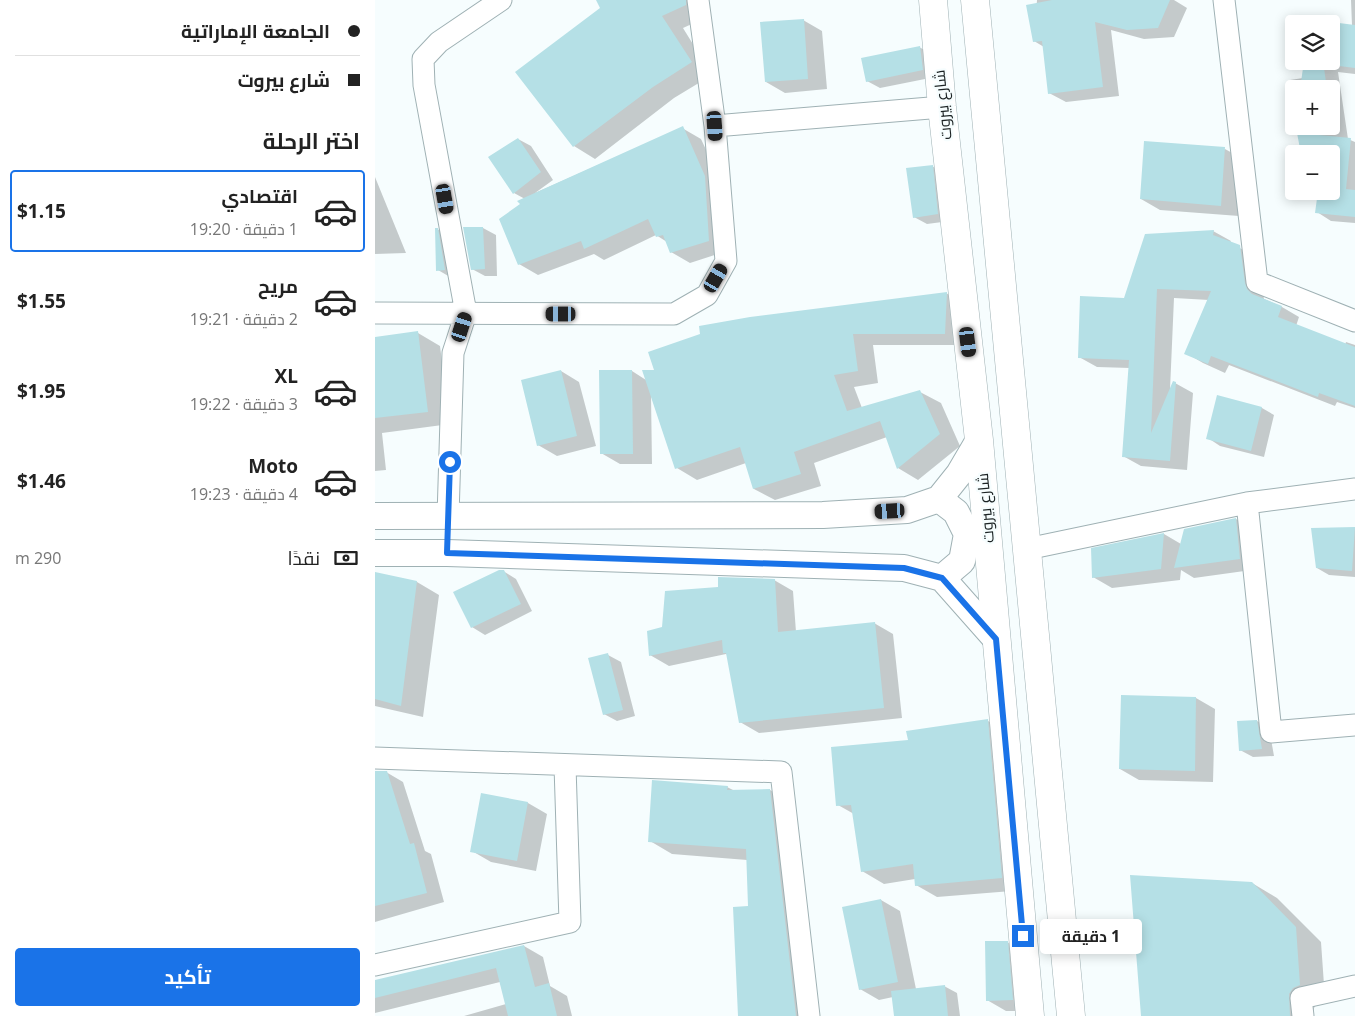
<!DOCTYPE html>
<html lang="ar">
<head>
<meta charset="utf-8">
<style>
  body { margin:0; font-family:"Open Sans",Cairo,sans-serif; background:#f2f2f2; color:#222; direction:rtl; height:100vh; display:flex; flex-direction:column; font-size:19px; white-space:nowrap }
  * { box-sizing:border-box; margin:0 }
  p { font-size:16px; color:#767676 }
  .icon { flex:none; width:28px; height:28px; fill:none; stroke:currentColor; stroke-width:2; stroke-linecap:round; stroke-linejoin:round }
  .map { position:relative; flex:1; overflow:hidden; direction:ltr }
  .sheet { display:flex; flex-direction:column; background:#fff; width:375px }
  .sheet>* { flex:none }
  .top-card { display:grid; align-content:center; height:110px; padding:0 15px; background:#fff }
  .controls { position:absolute; left:910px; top:15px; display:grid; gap:10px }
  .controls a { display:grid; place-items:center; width:55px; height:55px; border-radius:5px; background:#fff; box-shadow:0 2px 12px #0003; font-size:25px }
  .end { position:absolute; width:22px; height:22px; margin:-11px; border:6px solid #1a73e8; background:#fff; box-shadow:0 0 0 2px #fff }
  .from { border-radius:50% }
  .bubble { position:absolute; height:35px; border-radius:5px; background:#fff; box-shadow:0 2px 12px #0003; font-size:16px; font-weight:700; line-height:35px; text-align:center; direction:rtl }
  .car { position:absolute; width:15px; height:30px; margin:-15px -8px; border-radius:6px; box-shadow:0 0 4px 1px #0007; background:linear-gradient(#222 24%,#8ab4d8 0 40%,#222 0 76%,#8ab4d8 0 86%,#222 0) }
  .top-card b { display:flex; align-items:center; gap:18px; height:48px; font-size:19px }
  .top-card b+b { border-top:1px solid #e0e0e0 }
  .top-card i { width:12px; height:12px; background:#222 }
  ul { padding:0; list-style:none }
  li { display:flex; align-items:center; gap:15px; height:82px; margin:0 10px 8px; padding:0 5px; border:2px solid transparent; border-radius:5px }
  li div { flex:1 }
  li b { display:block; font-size:19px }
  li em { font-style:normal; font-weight:700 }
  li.on { border-color:#1a73e8 }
  li>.icon { width:45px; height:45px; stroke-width:1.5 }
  h2 { padding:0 15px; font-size:22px; line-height:60px }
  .pay { display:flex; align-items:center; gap:12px; height:55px; padding:0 15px; font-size:19px }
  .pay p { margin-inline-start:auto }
  .button { display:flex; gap:10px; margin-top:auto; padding:10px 15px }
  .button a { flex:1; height:58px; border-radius:5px; background:#1a73e8; color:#fff; font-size:20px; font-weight:700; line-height:58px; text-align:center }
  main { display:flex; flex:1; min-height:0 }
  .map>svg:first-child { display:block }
  .shadow { fill:#0003 }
  .building { fill:#b5e0e6 }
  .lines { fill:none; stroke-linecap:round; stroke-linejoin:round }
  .minor-casing { stroke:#9fb1b4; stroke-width:23 }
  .tertiary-casing { stroke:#9fb1b4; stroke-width:28 }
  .secondary-casing { stroke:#9fb1b4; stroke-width:29 }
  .minor { stroke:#fff; stroke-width:21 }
  .tertiary { stroke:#fff; stroke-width:26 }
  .secondary { stroke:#fff; stroke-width:28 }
  .route { stroke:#1a73e8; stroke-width:6 }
  .labels { text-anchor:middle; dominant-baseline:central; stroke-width:4.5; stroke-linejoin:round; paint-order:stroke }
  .street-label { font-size:16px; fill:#1c2324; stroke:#f6fdfe }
</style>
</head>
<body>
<main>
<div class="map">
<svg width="980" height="1016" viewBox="0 0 980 1016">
  <rect width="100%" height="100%" fill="#f6fdfe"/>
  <path class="shadow" d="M223,0H326L332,17L308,28L337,75L299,98L220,159L199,146L142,72L226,8Z
    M662,0H799L812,8L799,37L769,39L736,30L744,96L691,102L674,93L669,47L659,41Z
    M976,0H980V74L963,72L973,139L980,142V223L956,221L942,212L956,191V154H927L929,126H956V89H919V102L915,80L928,78L930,61H956V24H935V20L977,26Z
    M428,20L447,31L452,89L410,93L391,82Z
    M544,47L557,54L560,77L505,88L492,81Z
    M307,128L326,139L349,188L352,251L315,263L296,252L292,242L281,235L229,260L219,254L163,275L144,264L146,205L150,199L139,193L143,139L156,146L178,180L160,193Z
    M850,149L868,159L864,216L785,210L766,199Z
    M557,166L570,174L575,221L552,224L539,217Z
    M0,177L31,253L0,254Z
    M108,228L121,235L122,276H110L97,269Z
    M62,229L75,236V277L63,270Z
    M838,231L856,241L855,243L882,257L889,299L907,307L924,317L921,326L970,345L971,342L980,345V408L962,402L960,406L854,365L850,373L828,363L811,353L834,300L799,298L795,390L800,383L818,393L812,470L766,466L748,456L755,368L722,367L704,357L749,299Z
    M571,293L592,305L590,345H498L503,383L479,387L487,408L545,392L566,403L585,446L543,480L523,468L512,437L439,463L446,486L400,500L379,489L371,463L322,480L302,468L276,395L277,464H245L226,453L257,371L271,380L280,371Z
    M43,333L65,346L75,424L7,433L11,470L0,471V338Z
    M186,371L204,382L221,446L182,456L163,445Z
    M843,397L887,408L899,415L889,457L845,446L833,438Z
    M861,519L880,530L884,569L819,578L806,570L805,580L737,588L718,577L789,534L806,544Z
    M980,528V577L954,575L942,568L937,529Z
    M128,571L141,579L157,611L110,635L97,627Z
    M0,573L42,582L64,595L48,717L0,706Z
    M399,580L418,591L421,632L499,623L518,634L527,718L384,733L365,722L353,655L351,654L294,666L275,655L288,628L345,588Z
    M233,655L246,662L260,716L242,721L229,714Z
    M747,696L821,698L840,709L838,782L764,780L745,769Z
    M613,721L634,733L648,890L562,897L541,885L540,879L509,884L487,871L479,814L463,805L534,741Z
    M882,721L894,728L899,756L878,757L865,750Z
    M0,772H11L28,782L50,851L56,854L69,902L0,922Z
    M352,787L360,791L395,790L417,803L442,1016H364L374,907L372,860L297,854L275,841Z
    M107,794L153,803L172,814L161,871L116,862L97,851Z
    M877,883L902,898L946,942L950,999L942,1003L939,1008L938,1016H767Z
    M506,900L525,911L541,989L569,986L582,993L585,1016H520L518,997L504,1000L485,989Z
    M632,942L651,953L656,1011H631L612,1000Z
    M149,946L168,957L175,986L192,996L197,1016H89L131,1004L125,982L0,1013V981Z"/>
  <path class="building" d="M221,0H311V5L287,16L317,62L278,87L198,147L140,72L225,8Z
    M677,0H795L783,28L752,30L720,22L728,87L673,94L667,41L658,42L651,5Z
    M429,19L433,79L390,82L385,22Z
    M956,22L980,25V68L956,65Z
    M545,46L548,70L491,82L486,58Z
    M929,61H948L952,89H925Z
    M308,126L330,176L334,241L295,253L288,235L281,237L273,219L209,249L206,241L143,265L124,219L145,204L142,201Z
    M922,133L976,138L971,189L980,190V217L940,213L943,191H956V154H926Z
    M143,138L166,172L138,194L113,157Z
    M769,141L850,147L846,206L765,199Z
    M558,165L563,214L538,218L531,168Z
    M88,227H108L110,269L96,270Z
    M60,228H63L70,270L61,271Z
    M839,230L838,235L865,245L870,283L872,289L877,294L907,306L903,317L980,347V406L944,393L943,397L836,356L833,364L809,354L836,291L782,289L776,433L798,381L801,382L795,461L747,457L754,360L703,358L705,296L749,298L770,234Z
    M572,292L570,334H478L483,371L459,375L472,411L545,390L565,434L522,469L505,421L419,452L426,474L378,489L365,447L300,469L267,370H279L273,352L325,334L324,326L375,317Z
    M43,331L53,412L0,418V337Z
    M186,370L202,436L162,446L146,380Z
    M224,370H257L258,454H225Z
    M842,395L887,407L876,451L831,439Z
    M861,518L865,559L799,568L809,529Z
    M980,527L977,571L941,568L936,528Z
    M789,533L786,569L717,578L716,548Z
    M124,570H129L146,604L96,628L78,592Z
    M0,572L42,581L26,706L0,699Z
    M343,577L400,579L403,632L500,622L509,708L364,723L351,653H348L347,640L274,656L272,631L287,627L290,591L343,587Z
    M233,653L248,710L228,715L213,658Z
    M746,695L821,697L820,771L744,769Z
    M613,719L627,878L540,886L538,864L486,872L476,805L461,806L456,747L533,740L531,731Z
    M882,720L887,749L864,751L862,721Z
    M0,771H12L35,844L39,843L52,893L0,906Z
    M277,780L353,786L352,790L395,789L421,1016H363L358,907L373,906L371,849L273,842Z
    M106,793L153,802L142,861L95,852Z
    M755,875L877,882L921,927L925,985L918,988L914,994L915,1016H766Z
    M506,899L523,982L484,990L467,907Z
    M610,941H633L638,1000L611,1001Z
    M149,945L160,987L174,983L182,1016H133L121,968L0,998V980Z
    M570,985L573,1016H519L516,991Z"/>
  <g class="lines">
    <defs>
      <path id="minor" d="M849,0L882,282L980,321
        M340,126L567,107
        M0,313L299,314L332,295L351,261L340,126L323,0
        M872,503L896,732L980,725
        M73,517L78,353L91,313L49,85L48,59L64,42L126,0
        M652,549L872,503L980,489
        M0,758L406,772L434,1016
        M0,965L195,922L190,766
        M928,1016L926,998L980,986"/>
      <path id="tertiary" d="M564,499L581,512L592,534L587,561L567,578
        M0,516L448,515L532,510L564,499L584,474L604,440
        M0,553H72L529,568L567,578L621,639"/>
      <path id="secondary" d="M558,0L567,107L604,440L655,1016
        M600,0L696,1016"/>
    </defs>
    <use href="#minor" class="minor-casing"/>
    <use href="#tertiary" class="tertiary-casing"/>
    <use href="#secondary" class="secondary-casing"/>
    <use href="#minor" class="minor"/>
    <use href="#tertiary" class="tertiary"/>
    <use href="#secondary" class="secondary"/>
  </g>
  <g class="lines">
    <path class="route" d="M75,462L72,553L529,568L567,578L621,639L648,936"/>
  </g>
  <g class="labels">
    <g class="street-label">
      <text transform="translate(567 105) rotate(-96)">شارع بيروت</text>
      <text transform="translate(610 508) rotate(-95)">شارع بيروت</text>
    </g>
  </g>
</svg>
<div class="controls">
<a><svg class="icon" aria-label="layers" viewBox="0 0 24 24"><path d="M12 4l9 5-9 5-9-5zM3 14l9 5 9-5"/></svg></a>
<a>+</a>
<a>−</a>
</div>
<i class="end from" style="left:75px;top:462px"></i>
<i class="end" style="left:648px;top:936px"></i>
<div class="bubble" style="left:665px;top:919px;width:102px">1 دقيقة</div>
<i class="car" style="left:340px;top:126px;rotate:176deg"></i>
<i class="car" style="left:70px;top:199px;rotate:170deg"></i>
<i class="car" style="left:341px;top:278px;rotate:30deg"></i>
<i class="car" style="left:186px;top:314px;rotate:270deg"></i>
<i class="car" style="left:87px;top:327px;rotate:18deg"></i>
<i class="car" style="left:593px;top:342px;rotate:173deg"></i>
<i class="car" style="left:515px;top:511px;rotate:267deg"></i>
</div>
<section class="sheet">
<div class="top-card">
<b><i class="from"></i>الجامعة الإماراتية</b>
<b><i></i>شارع بيروت</b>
</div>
<h2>اختر الرحلة</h2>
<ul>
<li class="on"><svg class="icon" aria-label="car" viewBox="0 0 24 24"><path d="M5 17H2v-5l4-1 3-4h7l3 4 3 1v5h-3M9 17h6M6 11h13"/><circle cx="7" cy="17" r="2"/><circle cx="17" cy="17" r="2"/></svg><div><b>اقتصادي</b><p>1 دقيقة · 19:20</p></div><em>$1.15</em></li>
<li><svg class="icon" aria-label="car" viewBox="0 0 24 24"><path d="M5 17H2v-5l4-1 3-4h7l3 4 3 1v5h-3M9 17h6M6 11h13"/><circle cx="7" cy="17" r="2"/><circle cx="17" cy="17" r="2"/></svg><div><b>مريح</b><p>2 دقيقة · 19:21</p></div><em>$1.55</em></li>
<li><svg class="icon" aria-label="car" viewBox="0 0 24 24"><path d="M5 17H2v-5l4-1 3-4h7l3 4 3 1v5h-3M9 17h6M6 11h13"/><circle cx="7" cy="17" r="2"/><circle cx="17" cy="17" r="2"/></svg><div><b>XL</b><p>3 دقيقة · 19:22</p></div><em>$1.95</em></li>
<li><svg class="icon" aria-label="car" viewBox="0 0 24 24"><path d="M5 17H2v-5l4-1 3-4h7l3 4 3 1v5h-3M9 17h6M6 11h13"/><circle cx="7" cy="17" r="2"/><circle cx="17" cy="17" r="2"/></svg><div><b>Moto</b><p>4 دقيقة · 19:23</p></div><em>$1.46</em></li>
</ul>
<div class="pay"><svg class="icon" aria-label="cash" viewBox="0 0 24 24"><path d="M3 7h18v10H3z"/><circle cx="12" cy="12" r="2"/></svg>نقدًا<p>290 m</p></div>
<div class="button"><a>تأكيد</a></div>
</section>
</main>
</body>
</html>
